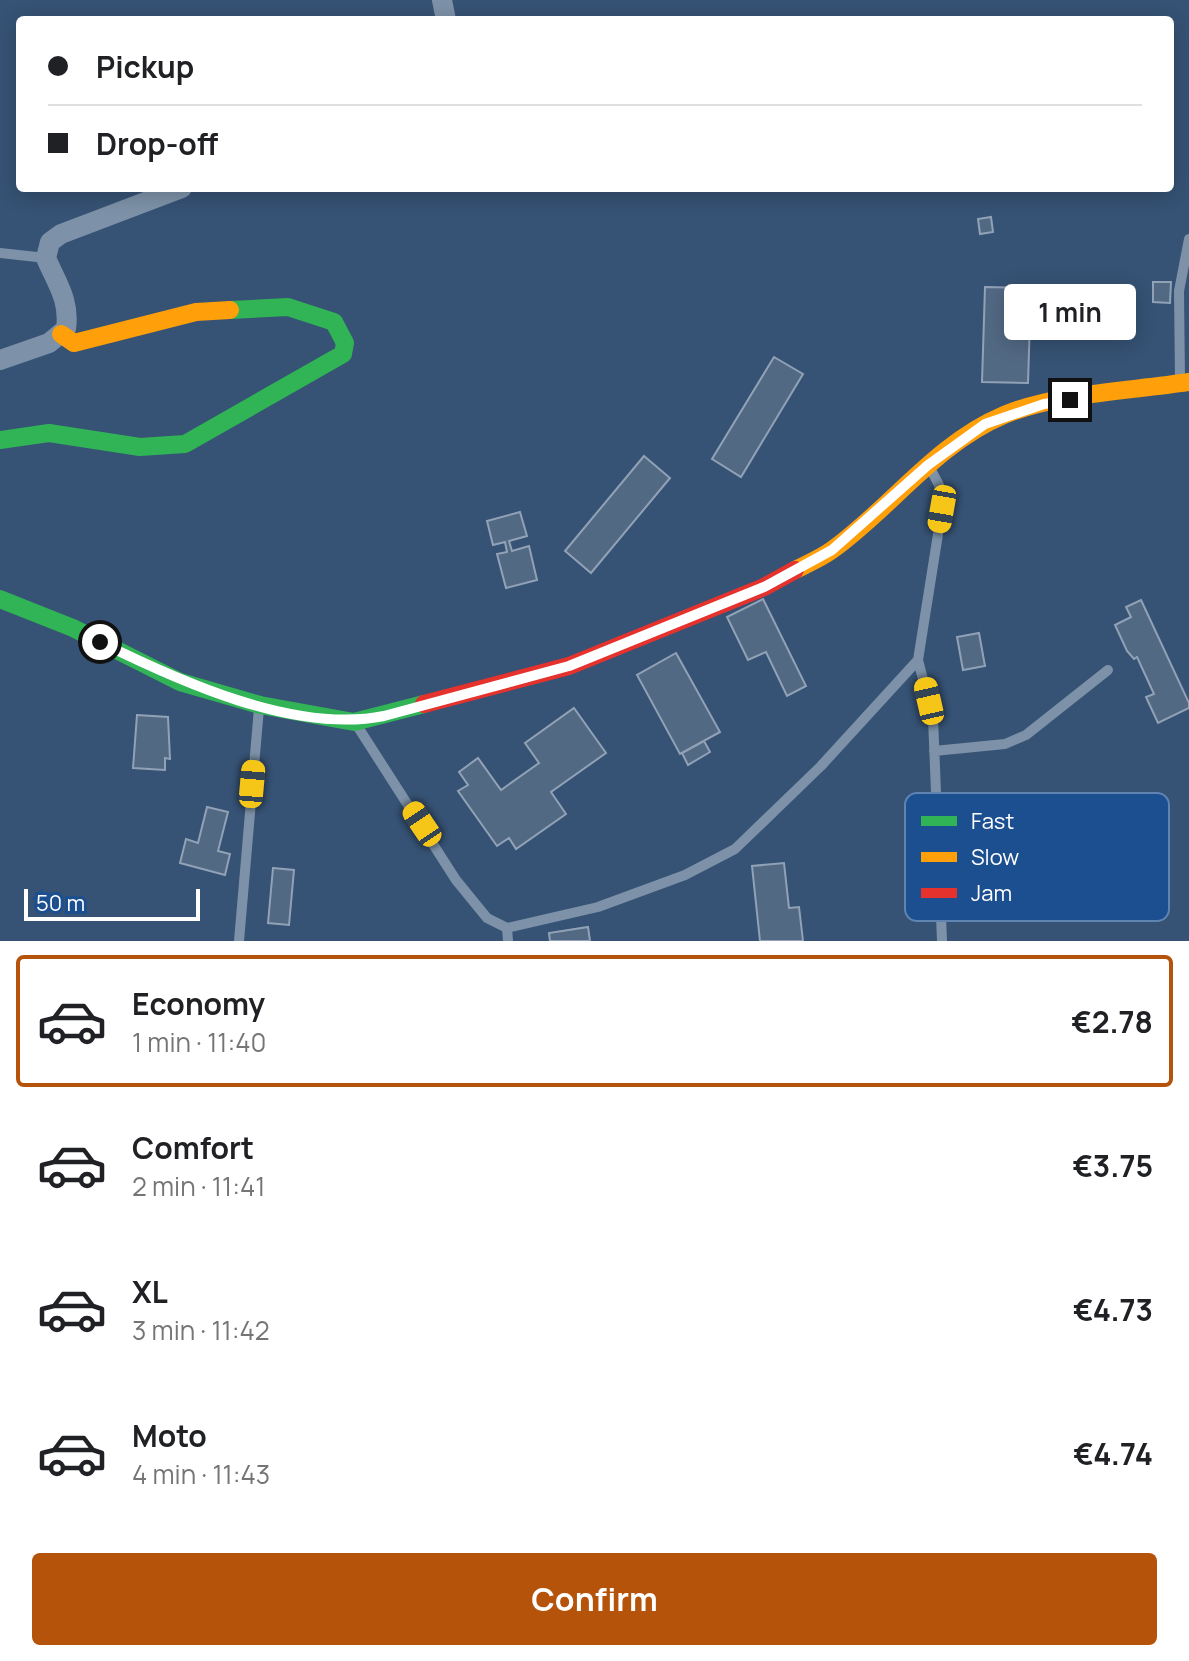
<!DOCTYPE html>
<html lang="en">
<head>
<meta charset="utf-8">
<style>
  body { margin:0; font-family:Manrope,sans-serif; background:#f6f6f6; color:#202124; height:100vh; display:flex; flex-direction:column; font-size:30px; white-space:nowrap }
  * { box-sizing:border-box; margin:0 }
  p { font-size:26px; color:#757577 }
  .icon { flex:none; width:44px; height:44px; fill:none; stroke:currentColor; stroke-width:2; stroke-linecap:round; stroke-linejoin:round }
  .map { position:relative; height:941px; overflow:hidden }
  .side { display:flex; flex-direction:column; background:#fff; flex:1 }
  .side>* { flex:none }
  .top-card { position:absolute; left:16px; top:16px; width:1158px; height:176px; border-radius:8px; box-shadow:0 4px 20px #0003; display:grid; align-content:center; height:176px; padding:0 32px; background:#fff }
  .scale { position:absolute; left:24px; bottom:20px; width:176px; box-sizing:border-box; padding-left:8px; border:4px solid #fff; border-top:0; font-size:22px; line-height:28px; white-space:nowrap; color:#fff; -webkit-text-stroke:6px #1b4f8f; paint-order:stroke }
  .end { position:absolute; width:36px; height:36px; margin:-18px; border:10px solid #fff; background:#111; box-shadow:0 0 0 4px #111 }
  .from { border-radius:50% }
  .bubble { position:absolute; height:56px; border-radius:8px; background:#fff; box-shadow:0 4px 20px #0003; font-size:26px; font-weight:700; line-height:56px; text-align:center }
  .car { position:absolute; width:24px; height:48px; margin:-24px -12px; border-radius:10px; box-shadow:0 0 6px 2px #0007; background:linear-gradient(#f5c518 24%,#345 0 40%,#f5c518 0 76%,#345 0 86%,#f5c518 0) }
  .top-card b { display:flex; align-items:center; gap:28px; height:76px; font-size:30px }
  .top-card b+b { border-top:2px solid #e0e0e0 }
  .top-card i { width:20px; height:20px; background:#202124 }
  ul { padding:14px 0 0; list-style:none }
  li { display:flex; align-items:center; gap:24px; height:132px; margin:0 16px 12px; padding:0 16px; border:4px solid transparent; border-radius:8px }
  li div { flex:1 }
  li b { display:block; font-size:30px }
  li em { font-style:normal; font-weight:700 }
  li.active { border-color:#b45309 }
  li>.icon { width:72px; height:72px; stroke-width:1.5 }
  .cta { display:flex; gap:16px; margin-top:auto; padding:16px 32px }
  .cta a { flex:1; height:92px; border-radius:8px; background:#b45309; color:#fff; font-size:32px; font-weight:700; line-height:92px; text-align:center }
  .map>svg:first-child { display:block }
  .building { fill:#526984; stroke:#92a2b6; stroke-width:2 }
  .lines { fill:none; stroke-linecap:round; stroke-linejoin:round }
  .lane { stroke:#7d92a8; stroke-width:10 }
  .street { stroke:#7d92a8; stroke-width:20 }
  .fast { stroke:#30b455; stroke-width:18 }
  .slow { stroke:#ff9f0a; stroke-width:18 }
  .jam { stroke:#e5322d; stroke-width:18 }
  .route { stroke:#fff; stroke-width:10 }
  .key { fill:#1b4f8f; stroke:#5f84b1; stroke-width:2 }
  .key-label { font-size:22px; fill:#fff }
</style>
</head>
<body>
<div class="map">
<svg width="1189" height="941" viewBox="0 0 1189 941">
  <rect width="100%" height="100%" fill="#365274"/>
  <path class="building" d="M991,217L993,232L980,234L978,219Z
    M1153,282H1171L1170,303L1153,302Z
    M985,287L1031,288L1028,383L982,382Z
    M774,357L803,374L741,477L712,459Z
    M644,456L670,478L591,573L565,551Z
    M520,512L527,536L509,541L512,551L529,546L537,580L506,588L497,554L507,552L505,542L493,545L487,521Z
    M763,599L806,686L787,696L766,652L748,660L727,617Z
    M1141,600L1189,703V708L1158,723L1146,697L1154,694L1137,657L1134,659L1127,651L1115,625L1131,617L1126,607Z
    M979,633L985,666L963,670L957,637Z
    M676,653L720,732L680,754L637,675Z
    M574,708L606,753L551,792L566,814L516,849L509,838L497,846L458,791L468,785L459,772L478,758L501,790L539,763L525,743Z
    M137,715L168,717L170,759L165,758V770L133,768Z
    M704,741L710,752L688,765L682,753Z
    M207,807L228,812L218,851L230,854L225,875L180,863L186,839L198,843Z
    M784,863L789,908L799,907L803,941H760L752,866Z
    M273,868L294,870L289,925L268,923Z
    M588,927L590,941H550L549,933Z"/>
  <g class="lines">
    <path class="lane" d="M0,253L46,258
      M1180,380L1179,291L1189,239
      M929,466L939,485L942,509L918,660L933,718L942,941
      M356,724L456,880L487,918L507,928L598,907L685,875L735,849L821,766L918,660
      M934,751L1005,744L1026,735L1108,670
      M507,928L508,941
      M239,941L259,708"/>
    <path class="street" d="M442,0L446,20
      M0,360L49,343L66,329C70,300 57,284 46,258L50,242L61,234L182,188"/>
    <path class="fast" d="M0,440L49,433L140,447L185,444L343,354L345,343L334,322L288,307L230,310
      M0,599L73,628L180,682L260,705L354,722L424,704"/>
    <path class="slow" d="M61,334L74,343L196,312L230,310
      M795,570C807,564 821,558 832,550C891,508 935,444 1004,415C1057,393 1132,391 1189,382"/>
    <path class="jam" d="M424,704L569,666L764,587L795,570"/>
  </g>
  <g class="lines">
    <path class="route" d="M100,642C179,681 295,734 384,716L569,666L764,587L832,550L928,465L985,424L1044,404L1070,400"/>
  </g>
  <rect x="905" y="793" width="264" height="128" rx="12" class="key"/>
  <rect x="921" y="816" width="36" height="10" fill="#30b455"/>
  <rect x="921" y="852" width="36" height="10" fill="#ff9f0a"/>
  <rect x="921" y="888" width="36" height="10" fill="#e5322d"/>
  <g class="key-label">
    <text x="971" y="829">Fast</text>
    <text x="971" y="865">Slow</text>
    <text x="971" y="901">Jam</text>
  </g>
</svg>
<div class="scale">50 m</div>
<i class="end from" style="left:100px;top:642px"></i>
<i class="end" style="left:1070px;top:400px"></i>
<div class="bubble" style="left:1004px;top:284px;width:132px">1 min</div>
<i class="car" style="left:942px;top:509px;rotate:190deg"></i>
<i class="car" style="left:929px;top:701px;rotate:347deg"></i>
<i class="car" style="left:252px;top:784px;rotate:5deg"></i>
<i class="car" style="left:422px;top:824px;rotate:326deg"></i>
<div class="top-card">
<b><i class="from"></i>Pickup</b>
<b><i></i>Drop-off</b>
</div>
</div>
<section class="side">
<ul>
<li class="active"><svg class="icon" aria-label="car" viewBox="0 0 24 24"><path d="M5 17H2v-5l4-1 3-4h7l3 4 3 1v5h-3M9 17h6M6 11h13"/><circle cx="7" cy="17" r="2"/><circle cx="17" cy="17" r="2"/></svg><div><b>Economy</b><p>1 min · 11:40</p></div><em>€2.78</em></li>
<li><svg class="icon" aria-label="car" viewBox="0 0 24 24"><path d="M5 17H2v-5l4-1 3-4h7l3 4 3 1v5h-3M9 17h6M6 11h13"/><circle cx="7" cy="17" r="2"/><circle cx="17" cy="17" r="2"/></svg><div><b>Comfort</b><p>2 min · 11:41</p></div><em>€3.75</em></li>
<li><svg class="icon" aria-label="car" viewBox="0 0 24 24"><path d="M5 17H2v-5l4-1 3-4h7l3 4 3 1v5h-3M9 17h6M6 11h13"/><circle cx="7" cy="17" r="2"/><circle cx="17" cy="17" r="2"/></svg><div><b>XL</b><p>3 min · 11:42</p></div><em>€4.73</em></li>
<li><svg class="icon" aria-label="car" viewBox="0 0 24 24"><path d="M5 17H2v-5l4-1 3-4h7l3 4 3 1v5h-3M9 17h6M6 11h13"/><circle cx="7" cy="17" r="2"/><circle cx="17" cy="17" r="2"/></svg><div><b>Moto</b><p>4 min · 11:43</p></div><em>€4.74</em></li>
</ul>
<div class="cta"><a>Confirm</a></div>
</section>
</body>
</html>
